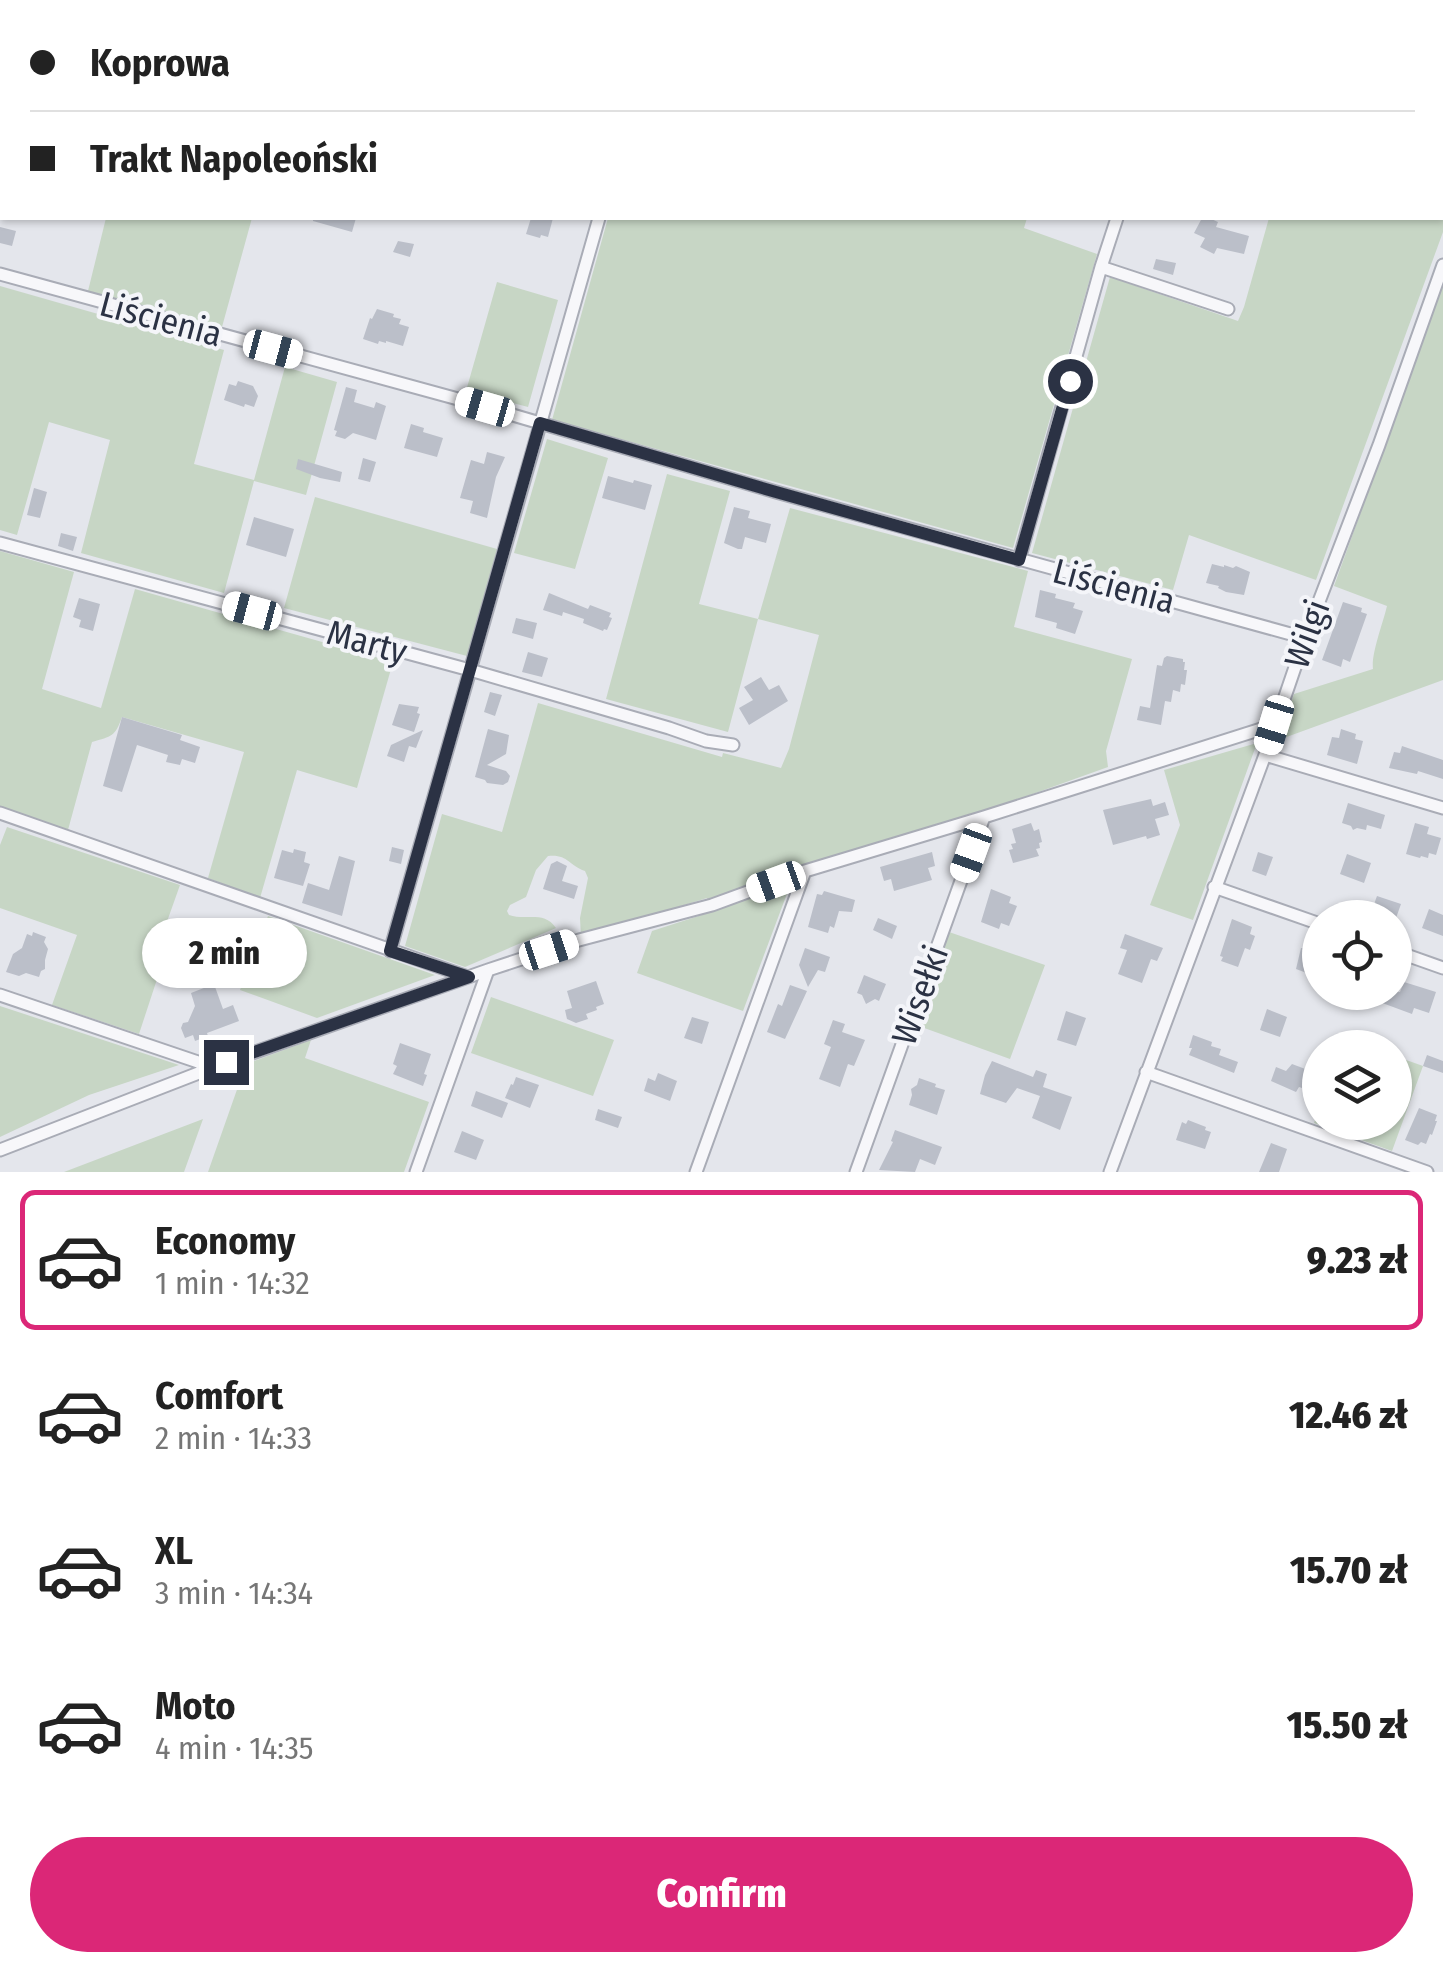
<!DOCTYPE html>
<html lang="en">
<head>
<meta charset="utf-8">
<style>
  body { margin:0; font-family:"Fira Sans Condensed",sans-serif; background:#f2f2f2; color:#222; height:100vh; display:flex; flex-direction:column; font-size:38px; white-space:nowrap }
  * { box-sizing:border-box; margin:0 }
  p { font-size:32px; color:#767676 }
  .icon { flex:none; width:55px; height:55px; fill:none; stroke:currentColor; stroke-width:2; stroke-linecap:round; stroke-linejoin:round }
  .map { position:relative; height:1172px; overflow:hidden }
  .side { display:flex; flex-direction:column; background:#fff; flex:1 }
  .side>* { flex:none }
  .guide { position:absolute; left:0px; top:0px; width:1445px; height:220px; box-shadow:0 2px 8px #0004; display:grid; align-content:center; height:220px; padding:0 30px; background:#fff }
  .tools { position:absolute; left:1302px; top:900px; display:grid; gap:20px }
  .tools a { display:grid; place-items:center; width:110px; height:110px; border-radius:50%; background:#fff; box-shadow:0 2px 8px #0004; font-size:50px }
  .end { position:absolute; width:45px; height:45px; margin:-22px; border:12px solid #2b3244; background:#fff; box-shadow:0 0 0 5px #fff }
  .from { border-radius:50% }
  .bubble { position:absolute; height:70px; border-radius:35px; background:#fff; box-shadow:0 2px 8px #0004; font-size:32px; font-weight:800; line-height:70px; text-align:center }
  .car { position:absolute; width:30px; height:60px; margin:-30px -15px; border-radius:12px; box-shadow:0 0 8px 2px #0007; background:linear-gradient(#fff 24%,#345 0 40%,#fff 0 76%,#345 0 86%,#fff 0) }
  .guide b { display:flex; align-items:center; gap:35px; height:95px; font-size:38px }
  .guide b+b { border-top:2px solid #e0e0e0 }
  .guide i { width:25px; height:25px; background:#222 }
  ul { padding:18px 0 0; list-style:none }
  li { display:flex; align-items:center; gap:30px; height:140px; margin:0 20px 15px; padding:0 10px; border:5px solid transparent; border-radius:15px }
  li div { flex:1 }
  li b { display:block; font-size:38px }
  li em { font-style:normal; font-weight:800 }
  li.current { border-color:#db2777 }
  li>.icon { width:90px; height:90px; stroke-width:1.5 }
  .primary-button { display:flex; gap:20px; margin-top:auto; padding:20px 30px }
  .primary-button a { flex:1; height:115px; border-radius:60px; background:#db2777; color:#fff; font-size:40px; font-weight:800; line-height:115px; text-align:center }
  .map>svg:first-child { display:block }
  .green { fill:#c7d6c5 }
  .building { fill:#bbbfc9 }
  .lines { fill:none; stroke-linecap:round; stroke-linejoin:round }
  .street-casing { stroke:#a9acb6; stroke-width:15 }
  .street { stroke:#f7f7fa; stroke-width:11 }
  .route { stroke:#2b3244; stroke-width:12 }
  .labels { text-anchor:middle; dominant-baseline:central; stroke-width:8; stroke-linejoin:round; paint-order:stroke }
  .street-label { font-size:35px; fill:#2b3244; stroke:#f4f5f9 }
</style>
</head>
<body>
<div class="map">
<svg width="1443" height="1172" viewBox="0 0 1443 1172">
  <rect width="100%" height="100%" fill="#e4e6ec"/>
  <path class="green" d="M443,0H663L662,2H442Z
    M674,0H1443V232L1316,580L1189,535L1173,590L1032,553L1110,277L1238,321L1244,307L1269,218H1442V2H673Z
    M106,218H252L222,327L88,291Z
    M608,218H1027L1024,228L1097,254L1013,548L552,420Z
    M497,282L558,300L528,407L466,391Z
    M1443,285V680L1281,739L1279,737L1294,694L1373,669C1371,654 1383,623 1387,606L1334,586Z
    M0,286L224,350L194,464L254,480L285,367L337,382L306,495L254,481L224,593L81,553L110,440L49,422L17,535L0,530Z
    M547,439L608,458L575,569L514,553Z
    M667,474L730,491L699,604L758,619L790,508L1028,571L1014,627L1132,659L1106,751L1108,767L985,811L797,867L743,1011L637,973L652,931L711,912L707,898L581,937L580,918L588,878L585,871C568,865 568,854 548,856L536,870L526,897L510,905L507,911L509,915C526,921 544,910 556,928L465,967L405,946L442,814L502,832L538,703L722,757L723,753L781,768L789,749L819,635L758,619L728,732L606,699Z
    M315,497L497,549L467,656L284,608Z
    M0,551L74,572L42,689L101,708L135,589L393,662L357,788L297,770L260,898L208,878L244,752L122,717C115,737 112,736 92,742L68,830L0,807Z
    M1257,743L1193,920L1150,905L1180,825L1164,770Z
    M7,827L180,885L153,961L162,964L139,1034L52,1005L77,935L0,908V845Z
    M268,916L435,975L317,1018L240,990Z
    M949,932L1045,965L1010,1059L916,1025Z
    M491,997L614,1040L593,1096L471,1053Z
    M0,1006L179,1065L89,1095L0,1137Z
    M311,1040L305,1058L429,1102L404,1172H208L246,1064Z
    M1395,1056L1423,1066L1392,1151L1314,1123L1320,1107V1122H1395Z
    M203,1119L184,1172H64Z"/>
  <path class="building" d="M313,218H356L352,232L313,221Z
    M531,218H553L548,237L541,235L540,238L526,234Z
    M1202,218H1209L1218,222L1216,227L1249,236L1244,254L1217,248L1214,254L1200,247L1205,238L1194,233Z
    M0,227L16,231L12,246L0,243Z
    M398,241L414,244L410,257L393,252Z
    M1156,259L1176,263L1173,275L1153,269Z
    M377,309L394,314L393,317L401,319L399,324L409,327L403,346L386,341V343L379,341L378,344L363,339L370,318L372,319Z
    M238,381L253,386L258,396L254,407L245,404L244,407L224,400L229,384L236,386Z
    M346,387L357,390L354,402L374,408L376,402L386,406L376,440L353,433L345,439L335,436L337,431L334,430Z
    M411,424L424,428L423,432L443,438L437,457L404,448Z
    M487,452L505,457L496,477L487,518L470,513L473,501L460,498L471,460L484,464Z
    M363,458L376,462L370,482L358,479Z
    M298,459L342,472L340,482L320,478L296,469Z
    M608,476L633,483L634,480L652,485L645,510L602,498Z
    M34,488L47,492L40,518L27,515Z
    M734,507L750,511L748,518L771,524L766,543L745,537L742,549H738L724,543Z
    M254,517L294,529L286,557L246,545Z
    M61,533L77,537L73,551L58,546Z
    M1212,564L1224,567V565L1233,568L1236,566L1250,572L1244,595L1226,592L1218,588L1219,586L1206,583Z
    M1040,590L1056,594L1055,598L1075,603L1073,608L1083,611L1075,634L1056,628L1057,623L1035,617Z
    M549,593L588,609L590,605L611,613L609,617L612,618L607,630L604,629L603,631L583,623L584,619L563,612L562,616L543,610Z
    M79,598L100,604L93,631L79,627L81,620L73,617Z
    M1343,602L1362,608L1361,612L1367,614L1350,662L1343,659L1341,667L1322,660Z
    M516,618L537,623L533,639L512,633Z
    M528,652L548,658L542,677L522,672Z
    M1167,656L1183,659V662H1185L1184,670H1187L1185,685L1181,684L1180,692L1173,690L1171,702L1165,701L1161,725L1137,720L1140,706L1150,708L1157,665L1162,666L1164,658Z
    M761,677L769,690L779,685L788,701L749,725L739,708L753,700L744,687Z
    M490,692L502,695L495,716L484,712Z
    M399,704L419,707L417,713L420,714L414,732L392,725Z
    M122,717L182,735L180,740L200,747L195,763L182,759L180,765L166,762L168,755L137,745L122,792L103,786Z
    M488,729L509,735L506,754L487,765L506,771L510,776L508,782L503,785L487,783L485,780L475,777Z
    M1341,729L1356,734L1355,739L1363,741L1357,764L1327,755L1332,737L1339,738Z
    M423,730L416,748L409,746L404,762L387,756L391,745Z
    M1402,746L1443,760V779L1418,771L1417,774L1389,768L1394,752L1400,753Z
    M1151,799L1153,806L1165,802L1169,815L1155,819L1160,835L1147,839L1146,836L1113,845L1103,810Z
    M1348,803L1385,815L1381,829L1367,825L1366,830L1357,828L1353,830L1351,826L1342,823Z
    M1031,823L1034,831L1039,829L1042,842L1039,843L1040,848L1036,849L1039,856L1013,863L1009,850L1013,849L1011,844L1016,843L1012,829Z
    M1415,823L1429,827L1427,834L1441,838L1436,855L1429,853L1428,858L1421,856L1420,858L1406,854Z
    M392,847L404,850L401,864L389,861Z
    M294,849L306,852L304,862L310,864L303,886L274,878L282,850L293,853Z
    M932,852L935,866L928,868L932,880L894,891L891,879L884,881L880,867Z
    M1258,852L1273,857L1266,876L1252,871Z
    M1347,854L1371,863L1364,883L1340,874Z
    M339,856L355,861L342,916L302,903L308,883L329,890Z
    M557,861L567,866L562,881L578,886L574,899L543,889L551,864Z
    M991,889L1011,897L1009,903L1017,906L1009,926L1001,923L999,929L981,922Z
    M824,891L855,900L852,912L839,911L834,928L830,926L828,933L808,927L817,894L822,895Z
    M1377,896L1401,904L1396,918H1378L1370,915Z
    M1429,909L1443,915V936L1422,928Z
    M878,918L897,926L892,939L873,930Z
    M1232,919L1252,927L1250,934L1255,936L1250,950L1245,948L1238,967L1221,961L1223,957L1220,956Z
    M181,920L205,930L197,953L161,941L165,929L177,934Z
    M33,932L46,937L44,942L48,949L45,960V969L41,971L39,977L26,973L19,976L6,972L13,954L22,948L27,934L32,936Z
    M1125,934L1163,948L1157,961L1151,959L1142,983L1118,974L1127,950L1120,948Z
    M805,948L830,957L825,972L818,970L808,987L799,965Z
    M1301,948L1320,951V978L1296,969Z
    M208,953L229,960L223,975L203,968Z
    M864,975L886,984L879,1001L875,999L866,1004L862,995L857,993Z
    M596,981L604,1004L596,1007L597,1010L586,1014L588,1019L576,1023L567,1019L565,1010L572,1008L567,991Z
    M1404,982L1436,992L1429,1013L1414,1008L1412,1014L1358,994L1400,992Z
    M214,984L223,1009L233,1005L239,1021L207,1033L208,1036L195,1041L193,1035L185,1038L181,1028L183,1023L188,1022L195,1006L191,993Z
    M790,985L807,991L785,1039L767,1032L778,1004L782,1006Z
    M1267,1009L1287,1017L1280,1037L1260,1030Z
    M1066,1011L1086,1018L1076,1046L1057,1040Z
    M692,1017L709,1022L702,1044L684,1038Z
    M833,1020L845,1024L842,1032L865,1040L854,1066L848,1064L840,1087L819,1079L831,1047L824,1044Z
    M1193,1035L1212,1042L1211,1046L1221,1049L1219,1055L1238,1062L1234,1073L1189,1055L1192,1048H1189Z
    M400,1043L431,1054L424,1074L427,1075L423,1086L393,1074L397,1066L393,1064Z
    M1427,1055L1443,1061V1073L1423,1066Z
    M992,1061L1033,1077L1036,1070L1047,1074L1043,1087L1072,1097L1060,1130L1032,1118L1040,1096L1017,1088L1006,1103L980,1094L985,1075Z
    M1292,1064L1308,1070L1302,1088L1299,1087L1296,1092L1271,1081L1276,1067L1286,1071Z
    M658,1073L677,1081L670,1101L644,1091L648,1078L655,1081Z
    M516,1077L539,1085L530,1108L505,1098L511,1084L513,1085Z
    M919,1078L936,1084L935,1087L945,1090L937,1115L909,1105L912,1095L911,1089L917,1085Z
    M476,1091L508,1103L502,1118L471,1106Z
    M1419,1108L1437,1115L1435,1121H1437L1432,1135L1430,1134L1426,1144L1421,1142L1418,1145L1405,1140Z
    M598,1109L622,1117L618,1128L595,1120Z
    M1188,1120L1206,1127L1205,1130L1211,1132L1205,1149L1176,1140L1182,1122L1186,1124Z
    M895,1130L942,1147L935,1165L920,1159L915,1172L879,1170L893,1142L891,1141Z
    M462,1131L484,1140L476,1160L454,1152Z
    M1271,1143L1287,1149L1279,1172H1259Z"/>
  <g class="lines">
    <defs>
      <path id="street" d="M308,2V0
        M0,14L2,15
        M1101,267L1228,309
        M0,274L458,399L776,492L1305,638
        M0,543L470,670L669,728L706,741L733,745
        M1019,560L1101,267L1117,218
        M1265,755L1443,808
        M0,813L468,977
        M1214,887L1320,924
        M390,951L599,218
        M1395,951L1443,968
        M0,995L198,1062L208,1069
        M1146,1072L1427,1172
        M0,1150L227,1062L488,970L579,940L712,905L805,871L984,817L1274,725
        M416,1172L488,970
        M696,1172L805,871
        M856,1172L984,817
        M1110,1172L1265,755L1305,638L1379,445L1443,265"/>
    </defs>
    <use href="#street" class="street-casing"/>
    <use href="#street" class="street"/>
  </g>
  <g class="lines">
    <path class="route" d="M226,1062L469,977L390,951L540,423L776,492L1019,560L1070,381"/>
  </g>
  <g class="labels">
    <g class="street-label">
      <text transform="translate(161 319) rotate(15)">Liścienia</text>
      <text transform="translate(1114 586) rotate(15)">Liścienia</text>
      <text transform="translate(1307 634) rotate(-70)">Wilgi</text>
      <text transform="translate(367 642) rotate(15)">Marty</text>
      <text transform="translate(920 995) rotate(-70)">Wisełki</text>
    </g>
  </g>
</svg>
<div class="tools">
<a><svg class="icon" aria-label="locate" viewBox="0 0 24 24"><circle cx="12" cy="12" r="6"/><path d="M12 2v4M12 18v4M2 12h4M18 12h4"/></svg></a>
<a><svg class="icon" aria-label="layers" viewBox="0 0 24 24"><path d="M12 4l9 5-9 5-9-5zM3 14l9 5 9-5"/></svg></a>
</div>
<i class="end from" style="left:1070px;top:381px"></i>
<i class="end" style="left:226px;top:1062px"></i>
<div class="bubble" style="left:142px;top:918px;width:165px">2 min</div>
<i class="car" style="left:273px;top:349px;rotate:105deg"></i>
<i class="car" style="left:485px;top:407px;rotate:286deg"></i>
<i class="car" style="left:252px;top:611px;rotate:285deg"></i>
<i class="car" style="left:1274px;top:725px;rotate:197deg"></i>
<i class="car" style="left:971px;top:853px;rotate:200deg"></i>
<i class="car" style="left:776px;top:882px;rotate:250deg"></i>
<i class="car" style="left:549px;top:950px;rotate:72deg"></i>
<div class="guide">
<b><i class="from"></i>Koprowa</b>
<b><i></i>Trakt Napoleoński</b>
</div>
</div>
<section class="side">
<ul>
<li class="current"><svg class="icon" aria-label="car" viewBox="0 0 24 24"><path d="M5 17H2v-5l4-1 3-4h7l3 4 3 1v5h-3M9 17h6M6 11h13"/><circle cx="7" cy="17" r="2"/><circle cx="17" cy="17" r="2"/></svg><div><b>Economy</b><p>1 min · 14:32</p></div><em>9.23 zł</em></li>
<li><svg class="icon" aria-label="car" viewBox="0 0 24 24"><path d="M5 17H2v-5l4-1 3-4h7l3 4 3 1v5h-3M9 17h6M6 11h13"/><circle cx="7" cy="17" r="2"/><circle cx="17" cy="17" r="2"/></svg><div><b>Comfort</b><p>2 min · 14:33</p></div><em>12.46 zł</em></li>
<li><svg class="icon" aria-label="car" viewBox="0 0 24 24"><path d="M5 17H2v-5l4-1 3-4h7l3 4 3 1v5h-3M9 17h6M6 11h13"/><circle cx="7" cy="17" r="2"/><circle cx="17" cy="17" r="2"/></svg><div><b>XL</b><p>3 min · 14:34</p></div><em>15.70 zł</em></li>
<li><svg class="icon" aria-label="car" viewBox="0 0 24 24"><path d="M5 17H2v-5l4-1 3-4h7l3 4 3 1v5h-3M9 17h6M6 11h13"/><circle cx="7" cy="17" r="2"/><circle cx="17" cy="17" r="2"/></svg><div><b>Moto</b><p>4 min · 14:35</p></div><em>15.50 zł</em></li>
</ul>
<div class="primary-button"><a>Confirm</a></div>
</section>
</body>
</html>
